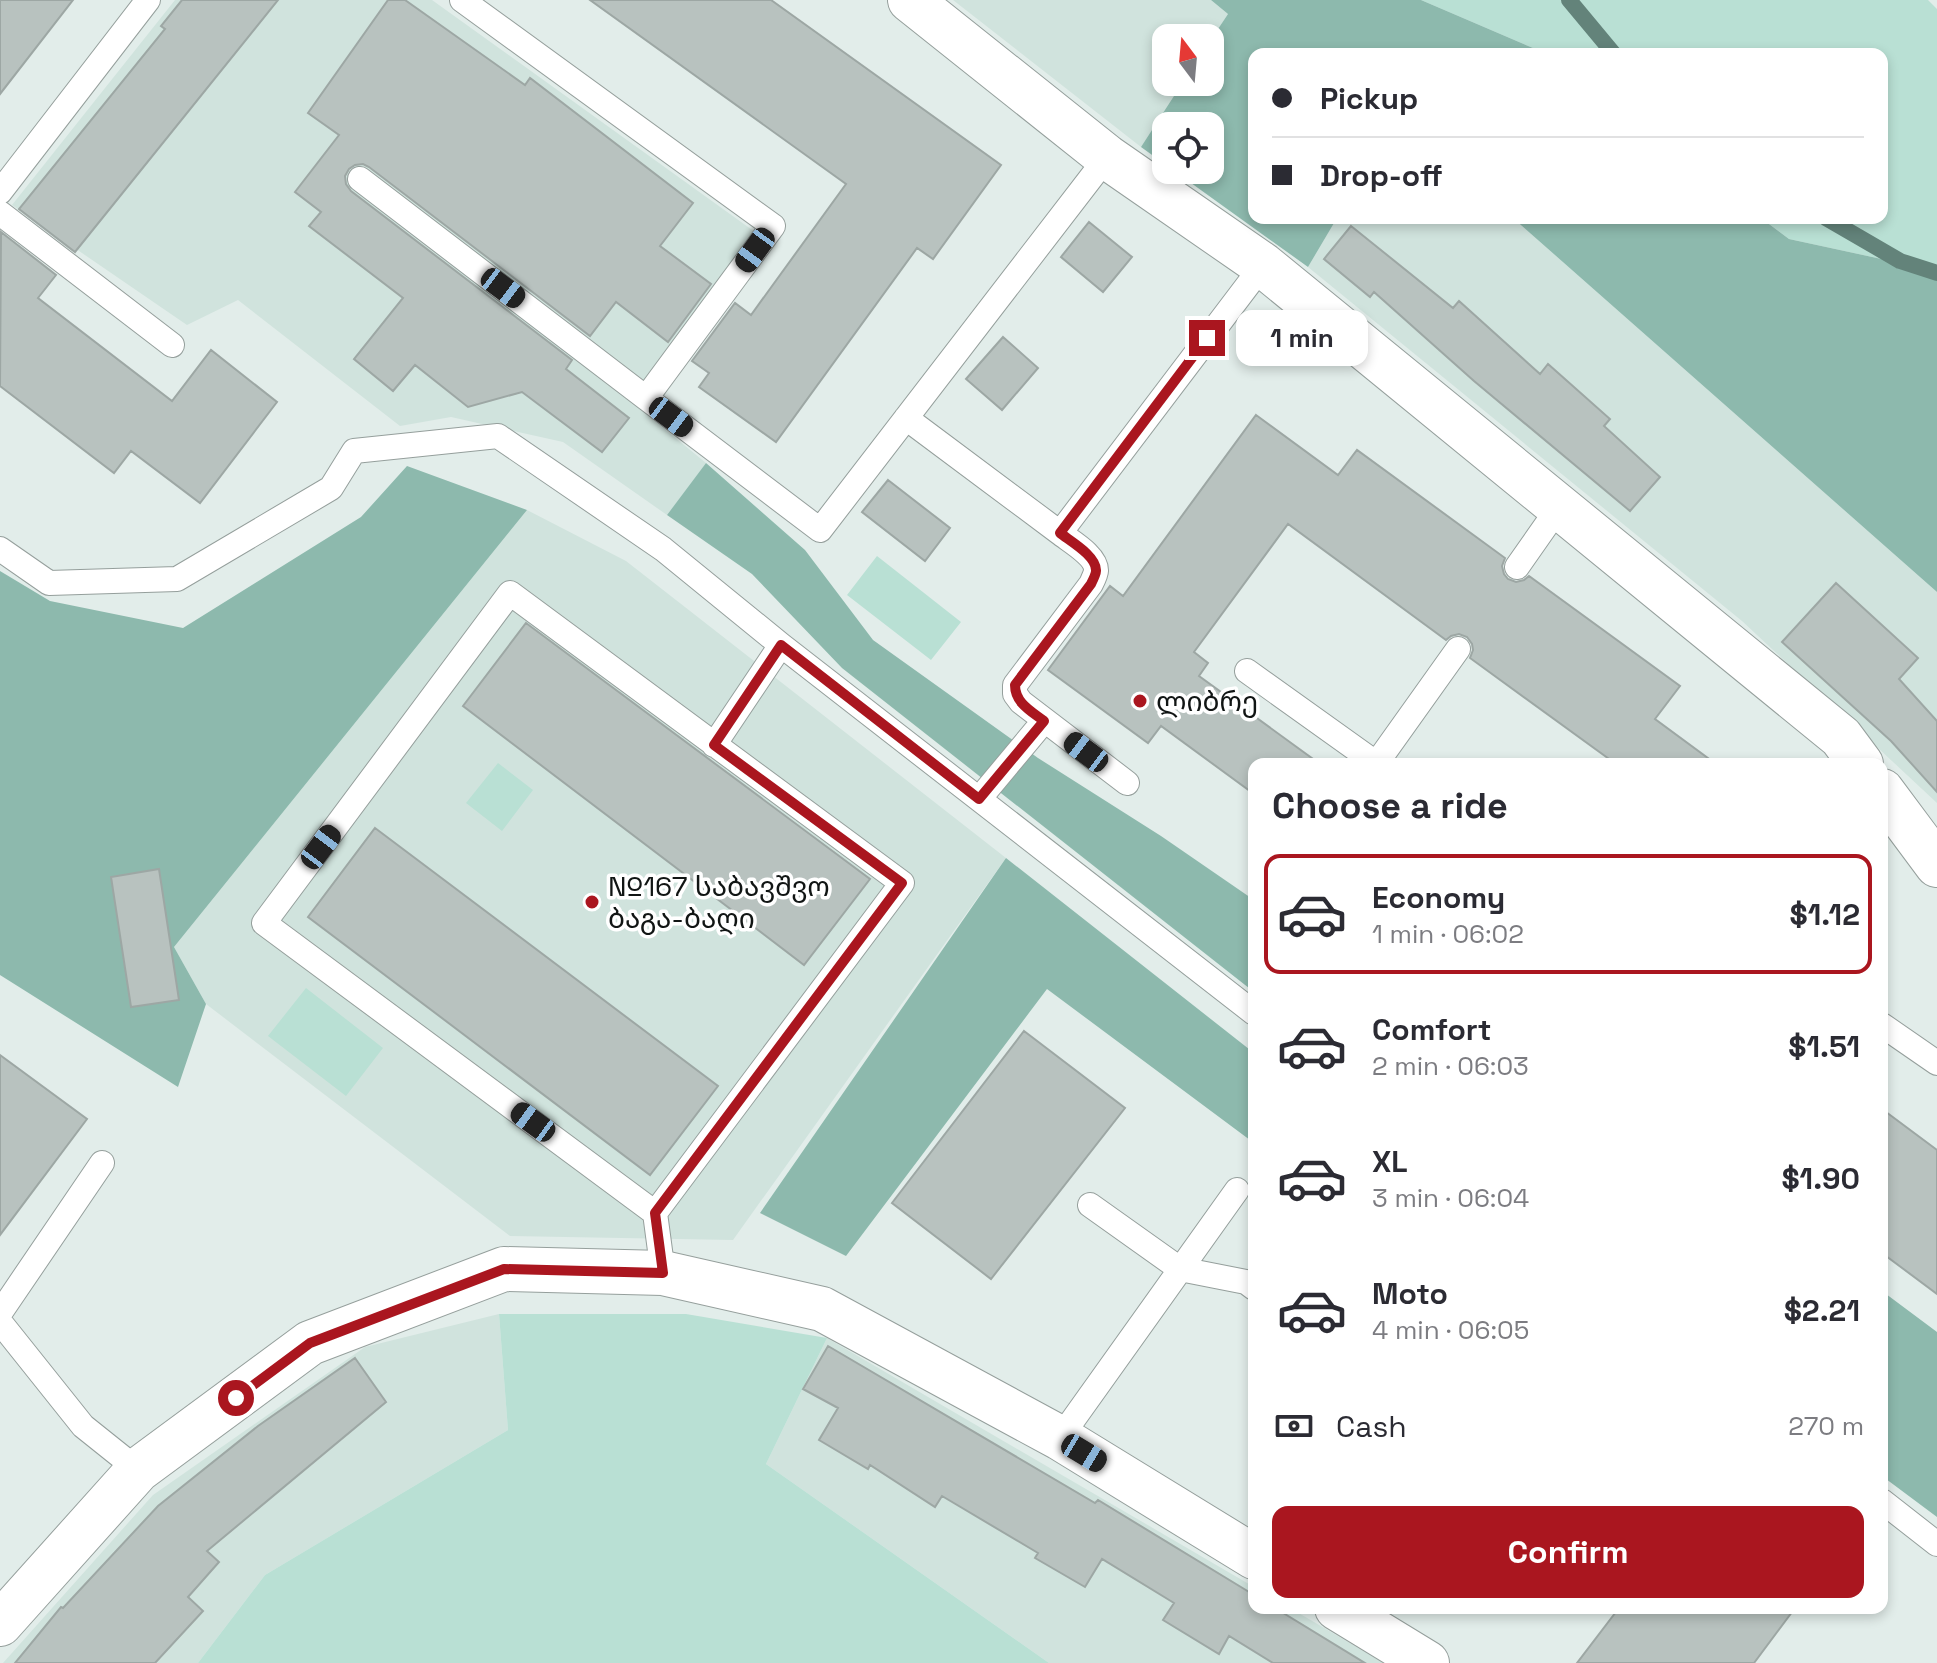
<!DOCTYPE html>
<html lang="en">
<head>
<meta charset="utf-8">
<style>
  body { margin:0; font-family:"Space Grotesk","Noto Sans Georgian",sans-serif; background:#f2f2f3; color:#2b2b33; height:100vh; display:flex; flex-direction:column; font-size:30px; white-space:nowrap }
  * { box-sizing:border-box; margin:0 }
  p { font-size:26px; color:#7c7c81 }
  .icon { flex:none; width:44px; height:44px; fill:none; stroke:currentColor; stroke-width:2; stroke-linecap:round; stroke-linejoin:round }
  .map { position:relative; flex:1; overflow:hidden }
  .details { position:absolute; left:1248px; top:758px; width:640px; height:856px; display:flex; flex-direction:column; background:#fff; border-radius:16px; box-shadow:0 4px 12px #0003 }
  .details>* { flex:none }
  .top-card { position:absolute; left:1248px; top:48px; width:640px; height:176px; border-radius:16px; box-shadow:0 4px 12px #0003; display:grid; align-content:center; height:176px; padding:0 24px; background:#fff }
  .needle { width:52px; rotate:344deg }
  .tools { position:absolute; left:1152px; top:24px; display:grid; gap:16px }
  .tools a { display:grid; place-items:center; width:72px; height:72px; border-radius:16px; background:#fff; box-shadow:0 4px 12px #0003; font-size:40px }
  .end { position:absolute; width:36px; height:36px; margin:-18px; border:10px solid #aa161f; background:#fff; box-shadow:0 0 0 4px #fff }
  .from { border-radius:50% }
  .bubble { position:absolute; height:56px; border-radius:16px; background:#fff; box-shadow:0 4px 12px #0003; font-size:26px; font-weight:700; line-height:56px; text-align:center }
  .car { position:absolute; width:24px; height:48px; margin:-24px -12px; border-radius:10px; box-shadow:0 0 6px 2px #0007; background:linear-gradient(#222 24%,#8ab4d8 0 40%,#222 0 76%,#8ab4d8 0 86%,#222 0) }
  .top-card b { display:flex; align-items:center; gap:28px; height:76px; font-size:30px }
  .top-card b+b { border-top:2px solid #e1e1e2 }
  .top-card i { width:20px; height:20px; background:#2b2b33 }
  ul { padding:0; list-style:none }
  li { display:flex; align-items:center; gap:24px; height:120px; margin:0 16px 12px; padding:0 8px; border:4px solid transparent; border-radius:16px }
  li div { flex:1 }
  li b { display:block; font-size:30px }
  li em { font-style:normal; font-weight:700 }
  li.active { border-color:#aa161f }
  li>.icon { width:72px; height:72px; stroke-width:1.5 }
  h2 { padding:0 24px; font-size:36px; line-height:96px }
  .pay { display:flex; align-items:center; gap:20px; height:88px; padding:0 24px; font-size:30px }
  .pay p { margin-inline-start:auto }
  .button { display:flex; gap:16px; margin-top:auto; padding:16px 24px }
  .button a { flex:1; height:92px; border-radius:16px; background:#aa161f; color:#fff; font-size:32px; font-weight:700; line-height:92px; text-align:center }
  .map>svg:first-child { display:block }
  .built { fill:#d0e3dd }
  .green { fill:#b9e0d4 }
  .forest { fill:#8db9ad }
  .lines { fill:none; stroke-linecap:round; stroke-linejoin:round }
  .stream { stroke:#63837a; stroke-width:16 }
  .building { fill:#b8c2bf; stroke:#9da7a4; stroke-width:2 }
  .lane-casing { stroke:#959f9c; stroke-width:26 }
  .street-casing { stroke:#959f9c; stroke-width:46 }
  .lane { stroke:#fff; stroke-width:24 }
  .street { stroke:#fff; stroke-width:44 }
  .route { stroke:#aa161f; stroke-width:10 }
  .poi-dot { fill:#aa161f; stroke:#fff; stroke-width:3 }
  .labels { text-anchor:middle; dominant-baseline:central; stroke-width:7; stroke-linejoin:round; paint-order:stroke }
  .poi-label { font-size:28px; fill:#111514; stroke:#fff; text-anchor:start }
</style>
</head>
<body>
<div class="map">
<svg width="1937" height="1663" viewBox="0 0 1937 1663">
  <rect width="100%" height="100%" fill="#e2edea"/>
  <path class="built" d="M175,0H432L755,232L634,404L706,463L667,515L563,442L451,417L400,426L238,300L187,325L12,205Z
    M953,0H1211L1228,14L1210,41V38H1166V82H1183L1141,147Z
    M1337,218H1513L1937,592V803L1742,621L1308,267Z
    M527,510L626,561L1006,858L733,1240L510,1236L206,1004L174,947Z
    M499,1314L508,1430L265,1575L198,1663H3L153,1495L365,1347Z
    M827,1338L1254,1587V1608H1290L1384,1663H1049L766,1464Z"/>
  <path class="green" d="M1421,0H1928L1937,9V271L1789,239L1761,218H1882V54H1541L1533,48Z
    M877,556L961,622L931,660L847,595Z
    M498,763L533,790L502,831L466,803Z
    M306,988L383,1048L346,1096L268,1036Z
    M499,1314H686L827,1338L766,1464L1049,1663H198L265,1575L508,1430Z"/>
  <path class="forest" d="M1211,0H1421L1533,48L1541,54H1254V218H1337L1308,267L1173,170H1210V126H1166V165L1141,147L1183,82H1210V41L1228,14Z
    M1513,218H1761L1789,239L1937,271V592Z
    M706,463L805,550L873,640L1038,758L1161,836L1254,900V992L842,668L752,574L667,515Z
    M407,466L527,510L174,947L206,1004L178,1087L0,975V571L50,601L183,628L361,517Z
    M1006,858L1254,1053V1143L1047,989L846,1256L760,1213Z
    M1882,1291L1937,1332V1517L1882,1476Z"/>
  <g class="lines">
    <path class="stream" d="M1569,0L1614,54
      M1826,218L1900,261L1937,273"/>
  </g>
  <path class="building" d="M0,0H73L0,94Z
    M182,0H278L75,252L19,209L165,29L161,26Z
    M388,0H405L525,85L530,78L693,203L660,246L711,284L668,342L616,302L590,336L369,167L363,164L355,165L349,169L345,176L346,184L351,191L572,360L566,369L629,418L602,452L522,392L468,407L415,365L393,391L354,359L403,298L309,226L321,212L295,192L339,135L308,113Z
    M590,0H771L1001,165L933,259L917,248L776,442L699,387L709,373L692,361L735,303L751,315L846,184Z
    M1089,222L1132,257L1103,292L1061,257Z
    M1351,226L1453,308L1459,301L1540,374L1548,364L1610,419L1604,426L1660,477L1630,511L1474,381L1374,292L1370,297L1324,259Z
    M1,232L56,275L38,298L172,401L211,350L277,402L200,503L131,451L114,473L0,386Z
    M1003,337L1038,368L1002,410L966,379Z
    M1256,415L1338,475L1357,450L1505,558L1502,566L1504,574L1508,579L1516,582L1524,580L1529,576L1680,686L1655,719L1716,764H1616L1470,658L1473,650L1472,644L1467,637L1459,634L1451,636L1446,640L1288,524L1194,652L1208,663L1199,676L1320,764H1254V794L1161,726L1148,743L1048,670L1110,586L1123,596Z
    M888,480L950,528L925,561L862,512Z
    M1836,583L1918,658L1899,679L1937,721V792L1891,741L1782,642Z
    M526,623L870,879L804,965L463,706Z
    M375,828L718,1086L650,1175L308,917Z
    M159,869L179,1000L131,1007L111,877Z
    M1024,1031L1125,1108L991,1279L892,1203Z
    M0,1055L87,1119L0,1235Z
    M1882,1109L1937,1150V1294L1882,1253Z
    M828,1346L1095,1503L1098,1500L1254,1595V1608H1275L1365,1663H1273L1229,1636L1219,1654L1163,1620L1174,1603L1102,1559L1085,1587L1035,1558L1038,1553L942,1496L935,1507L870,1465L868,1469L819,1440L838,1408L803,1389Z
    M355,1358L386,1402L207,1551L219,1562L188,1597L203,1611L155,1663H15L61,1607L63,1608L158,1506L258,1426Z
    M1619,1608H1795L1754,1663H1577Z"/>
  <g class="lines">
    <defs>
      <path id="lane" d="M360,179L646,398L773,226L462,0
        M0,192L148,0
        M0,213L172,345
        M646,398L820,530L1107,157
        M906,418L1060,533L1263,265
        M1060,533C1070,541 1097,556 1096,571C1096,573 1092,582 1091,584L1015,685V694L1021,702L1127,783
        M0,549L49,583L177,579L331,488L354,451L498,436L663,549L781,645L1254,1013
        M1517,567L1559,507
        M1247,671L1377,764
        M714,745L781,645
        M1376,764L1458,649
        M979,799L1044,721
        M1882,1025L1937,1063
        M1090,1205L1180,1269L1246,1282L1254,1288
        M655,1213L264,923L510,593L902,883L655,1213L663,1273
        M0,1313L102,1163
        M0,1322L83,1426L138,1470
        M1060,1438L1237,1190
        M1882,1501L1937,1544"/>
      <path id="street" d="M910,0L1107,157L1263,265L1841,737L1861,764
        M1882,791L1937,865
        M1337,1608L1427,1663
        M0,1624L138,1470L310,1343L504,1269L663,1273L822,1309L1060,1438L1254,1557"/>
    </defs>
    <use href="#lane" class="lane-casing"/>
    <use href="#street" class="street-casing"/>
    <use href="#lane" class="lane"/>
    <use href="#street" class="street"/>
  </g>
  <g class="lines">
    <path class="route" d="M236,1398L310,1343L504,1269L663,1273L655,1213L902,883L714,745L781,645L979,799L1044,721C1031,711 1015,703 1015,685L1091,584C1092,582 1096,573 1096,571C1097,556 1070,541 1060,533L1207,338"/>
  </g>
  <g class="poi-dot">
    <circle cx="1140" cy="701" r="8"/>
    <circle cx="592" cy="902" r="8"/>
  </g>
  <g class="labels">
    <g class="poi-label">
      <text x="1156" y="701">ლიბრე</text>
      <text x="608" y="886">№167 საბავშვო<tspan x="608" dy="32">ბაგა-ბაღი</tspan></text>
    </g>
  </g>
</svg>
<div class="tools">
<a><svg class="needle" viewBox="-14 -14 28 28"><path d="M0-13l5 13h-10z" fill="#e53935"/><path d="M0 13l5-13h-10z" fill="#7c7c81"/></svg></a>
<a><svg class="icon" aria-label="locate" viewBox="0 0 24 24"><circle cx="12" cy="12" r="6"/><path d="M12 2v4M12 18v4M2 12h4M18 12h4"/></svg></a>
</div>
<i class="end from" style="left:236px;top:1398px"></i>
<i class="end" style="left:1207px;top:338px"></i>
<div class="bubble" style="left:1236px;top:310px;width:132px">1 min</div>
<i class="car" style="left:755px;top:250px;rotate:216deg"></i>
<i class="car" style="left:503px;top:288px;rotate:127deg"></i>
<i class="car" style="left:671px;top:417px;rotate:127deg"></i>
<i class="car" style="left:1086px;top:752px;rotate:307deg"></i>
<i class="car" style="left:321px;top:847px;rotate:37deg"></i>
<i class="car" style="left:533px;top:1122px;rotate:306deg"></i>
<i class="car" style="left:1084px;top:1453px;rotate:121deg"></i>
<div class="top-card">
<b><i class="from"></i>Pickup</b>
<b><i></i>Drop-off</b>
</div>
<section class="details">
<h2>Choose a ride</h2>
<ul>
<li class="active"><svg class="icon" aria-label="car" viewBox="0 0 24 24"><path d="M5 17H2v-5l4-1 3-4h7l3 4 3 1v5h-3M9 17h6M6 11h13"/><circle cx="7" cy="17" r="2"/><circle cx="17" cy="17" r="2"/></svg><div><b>Economy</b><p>1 min · 06:02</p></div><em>$1.12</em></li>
<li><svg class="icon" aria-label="car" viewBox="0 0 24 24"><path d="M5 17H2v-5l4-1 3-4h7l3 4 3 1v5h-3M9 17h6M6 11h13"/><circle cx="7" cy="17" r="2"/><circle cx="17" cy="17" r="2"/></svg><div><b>Comfort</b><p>2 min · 06:03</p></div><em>$1.51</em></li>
<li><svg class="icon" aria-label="car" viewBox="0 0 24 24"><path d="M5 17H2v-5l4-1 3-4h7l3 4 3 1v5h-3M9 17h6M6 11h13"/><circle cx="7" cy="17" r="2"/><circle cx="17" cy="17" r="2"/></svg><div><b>XL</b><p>3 min · 06:04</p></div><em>$1.90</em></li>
<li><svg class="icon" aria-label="car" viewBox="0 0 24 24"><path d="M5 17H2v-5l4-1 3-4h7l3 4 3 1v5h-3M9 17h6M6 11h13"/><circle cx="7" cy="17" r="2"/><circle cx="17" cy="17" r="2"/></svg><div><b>Moto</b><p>4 min · 06:05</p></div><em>$2.21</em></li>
</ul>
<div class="pay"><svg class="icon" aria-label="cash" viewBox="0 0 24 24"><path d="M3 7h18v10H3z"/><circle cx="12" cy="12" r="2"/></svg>Cash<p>270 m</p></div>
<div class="button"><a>Confirm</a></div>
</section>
</div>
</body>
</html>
